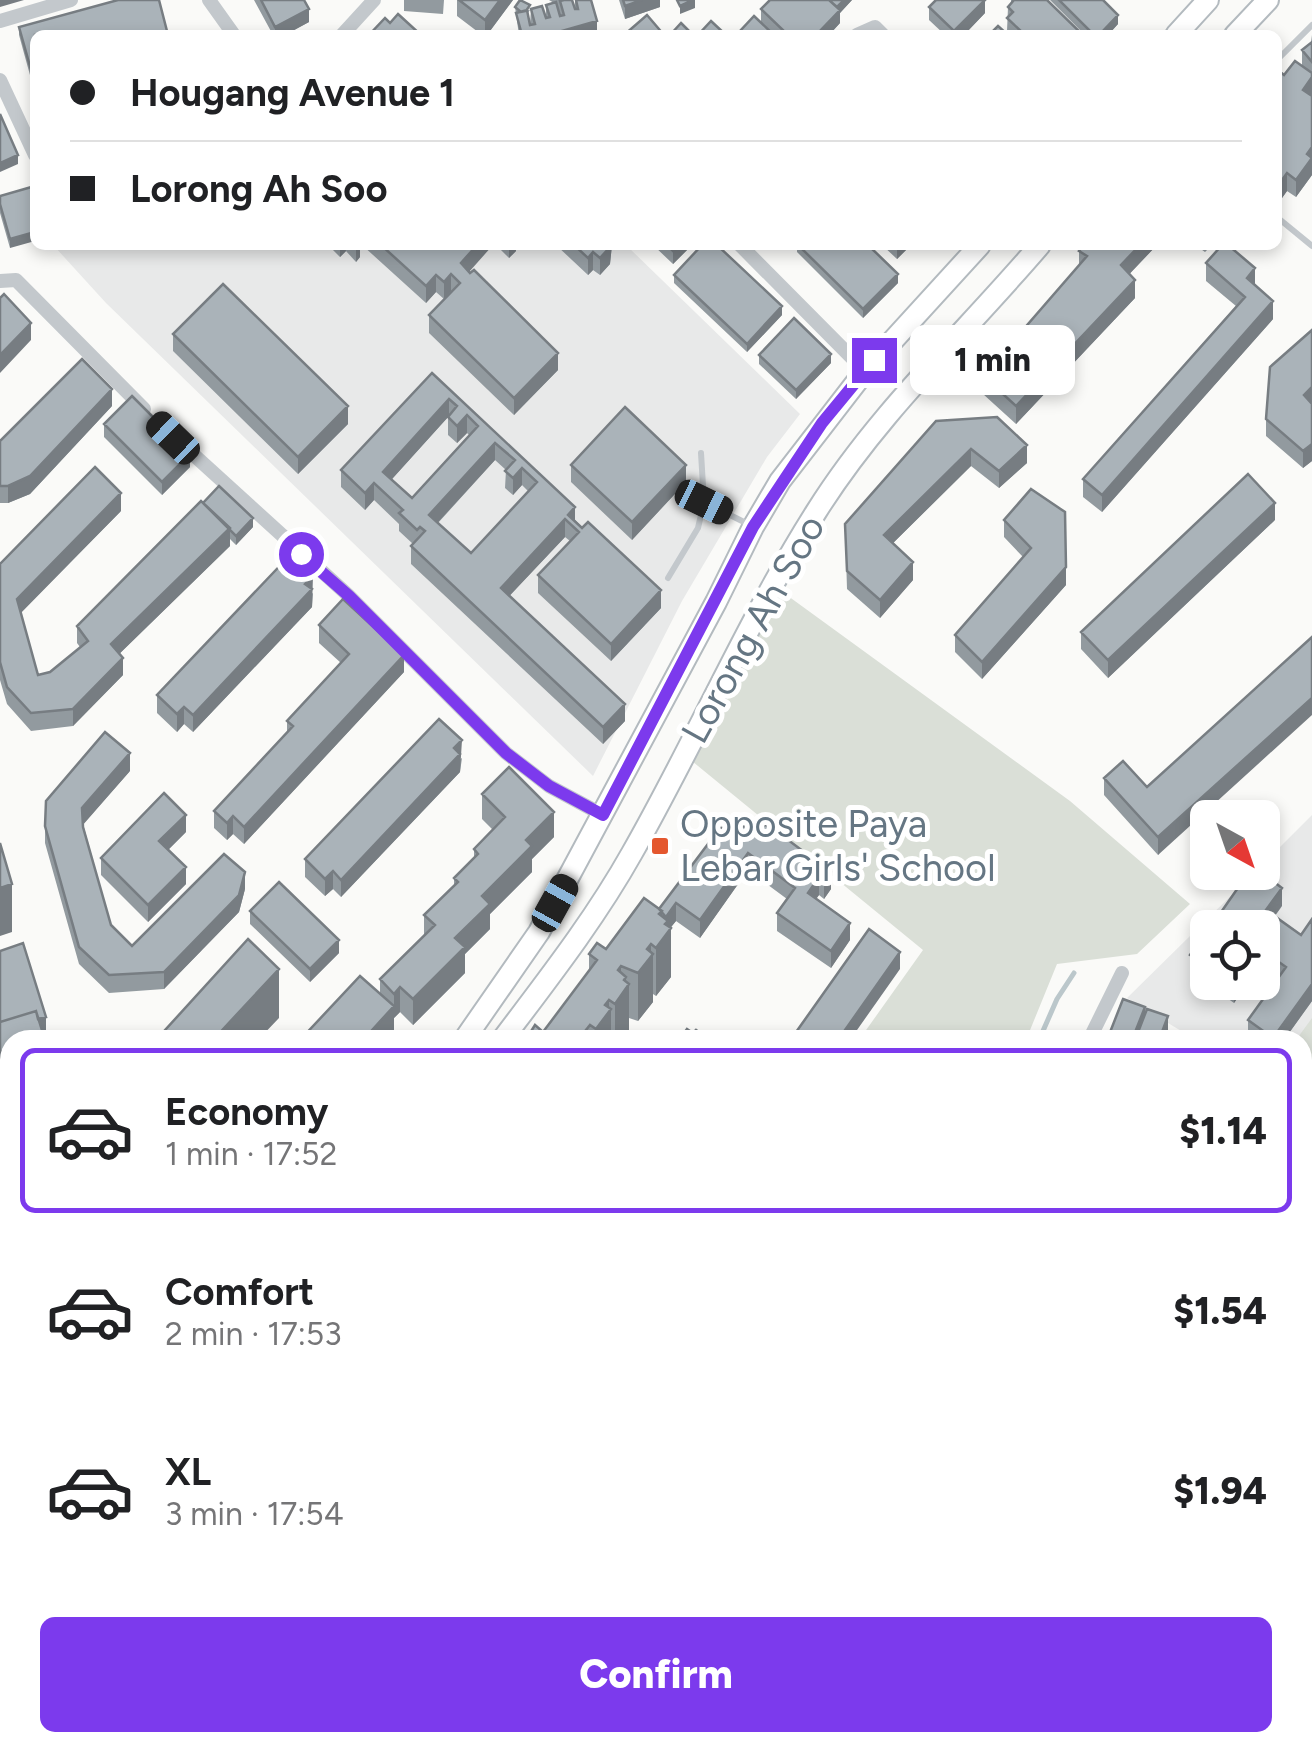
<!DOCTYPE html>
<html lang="en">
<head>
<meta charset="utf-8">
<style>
  body { margin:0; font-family:Figtree,sans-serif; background:#f2f2f2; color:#202124; height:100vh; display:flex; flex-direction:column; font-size:38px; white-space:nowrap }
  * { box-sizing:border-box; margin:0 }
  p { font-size:32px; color:#757577 }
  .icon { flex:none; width:55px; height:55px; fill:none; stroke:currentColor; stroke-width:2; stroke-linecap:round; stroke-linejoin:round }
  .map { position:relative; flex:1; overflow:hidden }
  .details { position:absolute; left:0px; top:1030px; width:1312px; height:722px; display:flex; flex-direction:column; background:#fff; border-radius:30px 30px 0 0; box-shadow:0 5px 15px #0003 }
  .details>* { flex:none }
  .top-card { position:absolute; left:30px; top:30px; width:1252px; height:220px; border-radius:15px; box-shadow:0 5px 15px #0003; display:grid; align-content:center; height:220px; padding:0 40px; background:#fff }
  .needle { width:65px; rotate:140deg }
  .controls { position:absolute; left:1190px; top:800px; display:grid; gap:20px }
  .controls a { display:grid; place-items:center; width:90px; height:90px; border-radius:15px; background:#fff; box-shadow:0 5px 15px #0003; font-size:50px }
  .end { position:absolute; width:45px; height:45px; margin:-22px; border:12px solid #7c3aed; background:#fff; box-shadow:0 0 0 5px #fff }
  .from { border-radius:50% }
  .bubble { position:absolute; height:70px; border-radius:15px; background:#fff; box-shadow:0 5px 15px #0003; font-size:32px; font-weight:800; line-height:70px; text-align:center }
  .car { position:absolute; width:30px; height:60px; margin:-30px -15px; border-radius:12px; box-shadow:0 0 8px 2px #0007; background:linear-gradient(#222 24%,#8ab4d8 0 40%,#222 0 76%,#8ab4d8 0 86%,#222 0) }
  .top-card b { display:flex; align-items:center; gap:35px; height:95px; font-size:38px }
  .top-card b+b { border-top:2px solid #e0e0e0 }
  .top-card i { width:25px; height:25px; background:#202124 }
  ul { padding:18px 0 0; list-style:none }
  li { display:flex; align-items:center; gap:30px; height:165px; margin:0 20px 15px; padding:0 20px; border:5px solid transparent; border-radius:15px }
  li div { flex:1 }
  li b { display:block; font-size:38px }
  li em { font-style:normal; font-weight:800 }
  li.active { border-color:#7c3aed }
  li>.icon { width:90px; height:90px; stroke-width:1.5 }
  .primary-button { display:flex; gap:20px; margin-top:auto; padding:20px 40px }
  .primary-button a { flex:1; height:115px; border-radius:15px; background:#7c3aed; color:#fff; font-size:40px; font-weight:800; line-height:115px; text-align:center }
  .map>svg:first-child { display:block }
  .built { fill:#e8e9e9; fill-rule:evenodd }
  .green { fill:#dadfd7 }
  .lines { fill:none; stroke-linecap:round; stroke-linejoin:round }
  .stream { stroke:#bbc7cb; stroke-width:5 }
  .secondary-casing { stroke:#b3babf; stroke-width:24 }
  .lane { stroke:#c3c8cc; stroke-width:6 }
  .street { stroke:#c3c8cc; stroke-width:14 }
  .secondary { stroke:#fff; stroke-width:20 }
  .wall { fill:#929a9f; fill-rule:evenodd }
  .shaded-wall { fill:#777d82 }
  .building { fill:#aab3b9; stroke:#777d82; stroke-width:2.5; fill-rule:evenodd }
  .route { stroke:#7c3aed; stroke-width:12 }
  .poi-dot { fill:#e4572e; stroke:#fff; stroke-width:4 }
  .labels { text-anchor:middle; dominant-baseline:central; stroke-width:10; stroke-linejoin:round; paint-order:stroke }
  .street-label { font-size:38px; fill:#657683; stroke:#fff }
  .poi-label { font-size:38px; fill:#657683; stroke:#fff; text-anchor:start }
</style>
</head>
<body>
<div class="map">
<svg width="1312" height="1752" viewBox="0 0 1312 1752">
  <rect width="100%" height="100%" fill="#fafaf8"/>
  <path class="built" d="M60,245H626L800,414L767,457L682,601L593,776L106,303L54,246Z
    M1312,815V1111L1303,1105L1302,1040H1196L1127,998L1254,873L1262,872L1263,864ZM1208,928H1262V982H1208Z
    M10,1653V1742L75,1743L79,1752H0V1656Z"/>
  <path class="green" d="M777,588L1070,801L1190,904L1137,954L1057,964L1026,1040H859L923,950L687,757Z
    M1312,1018V1080L1303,1073L1302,1040H1296Z
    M1303,1445L1312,1449V1529L1303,1551Z
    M657,1742H723V1743L719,1752H649Z"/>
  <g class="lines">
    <path class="stream" d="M1039,1040L1057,999L1074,973
      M735,1752L739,1742"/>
    <defs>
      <path id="secondary" d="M1176,35L1208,0
        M1235,35L1268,0
        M464,1040L539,932L716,602L753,527L780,481L865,371L980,245
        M502,1040C548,979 595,919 632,853C696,741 747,621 816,512C878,413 964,334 1040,245
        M0,1447L10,1460
        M0,1566L10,1559
        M0,1596L10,1590
        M0,1627H10
        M91,1742L95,1752
        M115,1742L119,1752"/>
    </defs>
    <use href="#secondary" class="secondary-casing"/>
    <path class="lane" d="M1278,59L1312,25
      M1278,218L1312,246
      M704,502L748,524
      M668,578L698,528L704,502L701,453"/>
    <path class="street" d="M209,0L234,35
      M0,21L71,0
      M342,35L374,0
      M857,35L875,27L883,35
      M0,80L35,155
      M740,245L865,371
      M0,281L16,280L144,409
      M163,427L349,596L506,753L549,786L603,815
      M1089,1040L1122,973
      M1302,1221L1312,1228
      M1302,1436L1312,1440
      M0,1511L10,1539
      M1302,1574L1312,1551
      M892,1742L915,1752
      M781,1752L785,1742
      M1228,1752L1232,1742"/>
    <use href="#secondary" class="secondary"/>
  </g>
  <path class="wall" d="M118,0L33,86L19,35V27Z
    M254,0H304L309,22L285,35H273Z
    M404,0H444L443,14L404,11Z
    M457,0H513L487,35H482L457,16Z
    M549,0H572L575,9V0L597,35H519L515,7L530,10L527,14L530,25L531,9L546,18V5L554,3Z
    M619,0H660V7L625,19Z
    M770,0H852L840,13V23L829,35H774L761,22V9Z
    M1011,0H1047L1083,35H1012L1007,31L1008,7L1011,4Z
    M1050,0H1103L1118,24L1108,35H1085Z
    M929,7L985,13L964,35H945L929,20Z
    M1312,35V175L1296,197L1287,191L1282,198L1278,194V72L1284,75L1302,66V50L1311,42Z
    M35,186L10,248L0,213V196Z
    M328,245H360V257L356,262L346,251L340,257Z
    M362,245H430L469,272L558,370L514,415L429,333V315L452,292L444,299L436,292L426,303Z
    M496,245H516V251L509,258Z
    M556,245H612L610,264L600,275L593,270L588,275Z
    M653,245H692L673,264Z
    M797,245H868L898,283L863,318L797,252Z
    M882,245H911L897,259Z
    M1084,245H1157L1129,274L1135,298L1016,424L983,394V376L1079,265V251Z
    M1195,245H1212L1205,252Z
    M1206,263L1255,285L1273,319L1102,512L1083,497V479L1236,306L1206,281Z
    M674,275L782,315L747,352L674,283Z
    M1312,330V461L1303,468L1266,436V419Z
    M173,334L348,424L298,474L173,351Z
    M759,355L831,363L796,399L759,364Z
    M432,373L661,608L611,661L538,593V575L570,541L565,537L509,596L625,721L603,744L411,564V546L413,544L399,531V524L374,500L365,510L341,487V470ZM448,417V435L457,443L467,433L469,435L412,498L392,479ZM495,460L506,470L505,488L513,495L522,485L528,491L471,553L438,523Z
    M112,406L30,494L8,503H0V441Z
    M936,421L1027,463L999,488L971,466L893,543L913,580L880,618L847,589L845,524Z
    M104,424L190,467L162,495L104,437Z
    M571,465L686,482L632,540L571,482Z
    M201,501L253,527L236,545L230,539V546L119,654L123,675L73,726L31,731L7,704L0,680V564L121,511L20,613L38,675L50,672L80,647L77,643V626Z
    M1004,520L1066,585L982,679L955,652V635L1023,557L1004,537Z
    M1275,520L1108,678L1081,649V632Z
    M313,593L312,607L193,732L184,724L177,732L157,713V695Z
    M319,625L404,672L244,844L233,834L227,840L214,828V811L287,732V721L341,663L319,643Z
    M1312,637L1158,855L1104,795V778L1147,787Z
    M462,758L460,772L341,897L333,889L325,896L305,877V859Z
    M130,771L83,824L111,925L132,946L245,889L239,912L164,989L109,993L79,964L45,843V826Z
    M482,794L554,837L532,859V872L490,914V929L465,954V973L413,1025L400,1012L394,1018V1040L380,993V979L424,935V915L454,886V878L474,858V849L493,830L482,819Z
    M768,825L831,889L824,899L819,895L816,899L850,940L831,968L777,931V913L787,899L748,870L700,938L676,921L670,928L671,977L656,996L653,994V1002L638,1021L629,1018V1033L624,1040H530V1033L543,1032L589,972V954L606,949Z
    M186,832L168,850L186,884L148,922L101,875V858Z
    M1282,906L1275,916L1312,1001L1284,1040H1251L1248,1038V1020L1278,979L1262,968V928Z
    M250,911L339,953L310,982L250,924Z
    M1208,930V982H1249L1234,1003L1190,972V955Z
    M1302,1103L1312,1107L1311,1182L1302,1180Z
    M10,1229V1326L0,1301V1233Z
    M1312,1379V1409L1305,1406V1397Z
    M1312,1608V1659L1302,1655V1629Z
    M1302,1658L1312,1662V1718L1302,1713Z
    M10,1671V1742H54L58,1752H8L4,1741L0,1742Z
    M1302,1718L1312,1722V1752H1258V1745L1302,1742Z
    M313,1742L306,1752H270L262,1743Z
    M498,1742H581V1752H498Z
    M612,1742H654L647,1752H605Z
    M952,1742H1027L1023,1752H976Z
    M1037,1742H1174L1173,1745L1175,1746V1742H1211L1207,1752H1188L1182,1749V1752L1159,1743L1156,1752H1145L1140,1750V1743L1139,1748L1137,1747V1752Z"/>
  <path class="shaded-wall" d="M0,0H24L0,7Z
    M500,0H513L487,35H485V20Z
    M642,0H660V7L625,19V6Z
    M693,0H695V8L680,14V6Z
    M844,0H852L840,13V23L829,35H816Z
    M985,0V13L964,35H954V31Z
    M309,9V22L285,35H275V27Z
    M1118,15V24L1108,35H1099Z
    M597,21V35H548Z
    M1312,77V95L1303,107V90Z
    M1312,147V175L1296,197V180L1307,154Z
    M18,155V164L0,172V163Z
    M1287,173V191L1282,198V180Z
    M35,232V241L10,248V239Z
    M340,245H346V251L340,257Z
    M356,245H360V257L356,262Z
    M477,245H493L461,281V263Z
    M509,245H516V251L509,258Z
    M604,245H612L610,264L600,275V258Z
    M679,245H692L673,264V251Z
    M898,245H911L897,259V246Z
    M1140,245H1157L1121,283V265Z
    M593,252V270L588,275V258Z
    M1255,268V286L1247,278Z
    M451,274V291L444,299V282Z
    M898,274V283L863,318V309Z
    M436,275V292L426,303V286Z
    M1135,280V298L1016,424V406Z
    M1273,301V319L1102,512V495Z
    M782,306V315L747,352V344Z
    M31,323V340L0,373V355Z
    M558,353V370L514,415V398Z
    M831,354V363L796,399V390Z
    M1312,387V404L1304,395Z
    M112,389V406L30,494L8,503V486Z
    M449,399V416L383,489V472Z
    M348,406V424L298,474V457Z
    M467,415V433L457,443V426Z
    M495,443V460L429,532V515Z
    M1312,444V461L1303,468V451Z
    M1027,445V463L999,488V471Z
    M971,449V466L884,552V535Z
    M190,454V467L162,495V482Z
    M686,465V482L632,540V522Z
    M522,468V485L513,495V478Z
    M374,483V500L365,510V493Z
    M121,493V511L17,617V599Z
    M1275,503V520L1108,678V660Z
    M575,507V524L568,515Z
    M253,518V527L236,545V536Z
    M565,519V537L501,605V588Z
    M230,528V546L111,662V644Z
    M913,562V580L880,618V600Z
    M1066,567V585L982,679V662Z
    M313,576L312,607L193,732V715Z
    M661,590V608L611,661V644Z
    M404,655V672L244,844V827Z
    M123,658V675L73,726V709Z
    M1312,698V715L1158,855V837Z
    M625,704V721L603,744V727Z
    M184,707V724L177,732V714Z
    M462,740L460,772L341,897V880Z
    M130,753V771L82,826V808Z
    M554,812V837L532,859V872L490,914V929L465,954V973L413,1025V999L482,896L526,840Z
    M186,815V832L159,859V841Z
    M233,816V834L227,840V823Z
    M748,853V870L700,938V920Z
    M186,867V884L148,922V905Z
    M333,871V889L325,896V879Z
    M245,872V889L239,912L164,989V972Z
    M831,872V889L824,899V882Z
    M819,877V895L808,910V893Z
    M12,884V932L0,936V888Z
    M1282,888V906L1266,927V910Z
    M676,903V921L668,931L671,928V977L656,996V948L659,914L662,911V941L665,936L666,917Z
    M850,923V940L831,968V951Z
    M339,940V953L310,982V969Z
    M651,944V956L653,954V1002L638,1021V973L647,949Z
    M900,952V969L850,1040H838Z
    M621,966V996L624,980L626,977V988L629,984V1033L624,1040H615V1004L618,970Z
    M279,969V1018L258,1040H213Z
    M1237,982H1249L1234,1003V986Z
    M1312,984V1001L1284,1040H1273Z
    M400,987V1012L394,1018V1040H363L394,1007V994Z
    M609,1000V1012L611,1009V1040H596V1029L605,1005Z
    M1145,1007V1020L1137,1040H1132Z
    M1168,1016V1030L1164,1040H1159Z
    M46,1017V1034L27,1040L0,1031Z
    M10,1049V1097L0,1100V1052Z
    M1312,1123V1136L1302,1156V1143Z
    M10,1164V1212L0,1215V1167Z
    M1312,1296V1309L1305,1330V1316Z
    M1312,1355V1363L1302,1387V1378Z
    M4,1723V1741L0,1742V1725Z
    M290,1742H313L306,1752H290Z
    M562,1742V1752H554Z
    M566,1742H581V1752H566Z
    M642,1742H654L647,1752H640V1745Z"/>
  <path class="building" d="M118,0H159L168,35H35V76L33,77L19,27Z
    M261,0H304L309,9L275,27Z
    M459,0H500L485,20Z
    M520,0L530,5L526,11L521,12L515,7Z
    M564,0H572L575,9H578L576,0H591L597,21L548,35H522L516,13L527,10L530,25L535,24L531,9L542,6L546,18L550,17L546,5L556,2L560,16L564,15L560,1Z
    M623,0H642L625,6Z
    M677,0H693L680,6Z
    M770,0H829L840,10L816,35H788L761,9Z
    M829,0H844L837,7Z
    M936,0H985L954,31L929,7Z
    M1014,0H1047L1083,35H1025L1007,18L1013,12L1008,7Z
    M1059,0H1103L1118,15L1099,35H1094Z
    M398,14L421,35H369L385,18L390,23Z
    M647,15L664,35H624Z
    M754,16L774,35H746L741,30Z
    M711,21L726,35H698Z
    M681,23L692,34L670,35Z
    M998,26L1008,35H989Z
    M1312,42V62L1302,50Z
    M1295,61L1312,73V77L1303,90L1312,96V147L1307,154L1312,158L1296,180L1287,173L1282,180L1278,177V72L1279,71L1284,75Z
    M0,114L18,155L0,163Z
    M35,186V232L10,239L0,204V196Z
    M381,245H477L461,263L470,273L474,270L558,353L514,398L429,315L460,283L451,274L444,282L436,275L426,286Z
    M574,245H609L610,247L600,258L593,252L588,258Z
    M667,245H679L673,251Z
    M702,245H717L782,306L747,344L674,275Z
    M798,245H868L898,274L863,309Z
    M1084,245H1140L1121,265L1135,280L1016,406L983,376L1087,256L1079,251Z
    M1222,245H1228L1255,268L1247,278L1273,301L1102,495L1083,479L1245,297L1206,263Z
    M223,284L348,406L298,457L173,334Z
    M4,294L31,323L0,355V298Z
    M794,318L831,354L796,390L759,355Z
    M1312,330V387L1304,395L1312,404V444L1303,451L1266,419L1270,367Z
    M82,359L112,389L30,476L8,486H0V441Z
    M432,373L575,507L568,515L582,528L588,522L661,590L611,644L538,575L579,532L565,519L501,588L625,704L603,727L411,546L425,531L420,527L417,530L399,513L403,510L374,483L365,493L341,470ZM449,399L457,406L448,417L457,426L467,415L478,426L412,498L383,472ZM495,443L515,460L505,471L513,478L522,468L537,482L471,553L429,515Z
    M132,396L190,454L162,482L104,424Z
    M625,407L686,465L632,522L571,465Z
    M997,417L1027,445L999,471L971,449L884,535L913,562L880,600L847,571L845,524L936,421Z
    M95,467L121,493L17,599L38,675L50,672L88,641L77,626L201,501L230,528L111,644L123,658L73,709L31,713L7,687L0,662V564Z
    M1248,474L1275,503L1108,660L1081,632Z
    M219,486L253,518L236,536L203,503Z
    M1031,489L1065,512L1066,567L982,662L955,635L1031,548L1004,520Z
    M292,553L313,576L305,584L312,589L193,715L184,707L177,714L157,695Z
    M343,599L404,655L244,827L233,816L227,823L214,811L293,726L287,721L349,654L319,625Z
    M1312,637V698L1158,837L1104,778L1123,761L1147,787Z
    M439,719L462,740L454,748L460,754L341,880L333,871L325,879L305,859Z
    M105,732L130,753L82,808L83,827L111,925L132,946L224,854L245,872L239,895L164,972L109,975L79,947L45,826L46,801Z
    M509,767L554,812L526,840L532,846L482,896L490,904L455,938L465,947L413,999L400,987L394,994L380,979L435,925L424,915L458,882L454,878L478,854L474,849L505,817L482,794Z
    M164,793L186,815L159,841L186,867L148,905L101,858Z
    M768,825L831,872L824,882L819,877L808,893L850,923L831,951L777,913L795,888L748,853L700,920L676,903L666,917L659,909L720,828Z
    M0,843L12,884L0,888Z
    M1249,872H1261L1282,888L1266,910L1301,935L1312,919V984L1273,1038L1248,1020L1286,967L1262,950V928H1210Z
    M279,882L339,940L310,969L250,911Z
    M644,898L662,911L659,914L668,921L665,924L671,928L656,948L651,944L647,949L653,954L638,973L621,966L618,970L626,977L624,980L629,984L615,1004L609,1000L605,1005L611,1009L596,1029L590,1025L586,1030L592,1034L588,1040H537L538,1039L530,1033L535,1025L543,1032L597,960L589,954L597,943L606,949Z
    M869,929L900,952L838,1040H801L794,1035Z
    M1208,930V967L1190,955Z
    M248,939L279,969L213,1040H156Z
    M23,943L46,1017L38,1019L36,1011L0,1022V951Z
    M360,976L394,1006L363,1040H300Z
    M1123,999L1145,1007L1132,1040H1107Z
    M1147,1009L1168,1016L1159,1040H1135Z
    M36,1011L45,1040H10V1049L0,1052V1022Z
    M687,1029L693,1033L696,1030L704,1036L706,1034L715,1040H679Z
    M1302,1103L1312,1107V1123L1302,1143Z
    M10,1128V1164L0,1167V1131Z
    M1312,1132V1164L1302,1160V1155Z
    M1302,1166L1312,1169L1311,1178L1302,1176Z
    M10,1229V1278L0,1253V1233Z
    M1302,1257L1312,1260V1296L1305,1316H1302Z
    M1302,1346L1312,1350V1355L1302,1378Z
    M1312,1379V1400L1305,1397Z
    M1312,1608V1646L1302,1642V1629Z
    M1302,1658L1312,1662V1704L1302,1700Z
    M10,1671V1739L4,1723L0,1725V1676Z
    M1302,1718L1312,1722V1742L1302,1737Z
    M1302,1741L1312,1746L1309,1752H1273L1258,1745L1259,1742Z
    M12,1742H54L58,1752H15Z
    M500,1742H562L554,1752H504L507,1748Z
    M613,1742L626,1752H605Z
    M841,1742H893L898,1745L895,1752L881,1751V1752H837Z
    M975,1742H1023L1020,1752H999Z
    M1037,1742H1085L1081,1752H1033Z
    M1089,1742H1127L1137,1746L1134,1752H1085Z
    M1192,1742H1207L1203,1752H1188Z
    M1171,1744L1182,1749L1181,1752H1168Z"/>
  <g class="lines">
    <path class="route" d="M301,554L349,596L506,753L549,786L603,815L753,527L822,423L874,360"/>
  </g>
  <rect class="poi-dot" x="650" y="836" width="20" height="20" rx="5"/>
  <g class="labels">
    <g class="street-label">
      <text transform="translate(753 629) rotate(-61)">Lorong Ah Soo</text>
    </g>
    <g class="poi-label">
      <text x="680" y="824">Opposite Paya<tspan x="680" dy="44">Lebar Girls' School</tspan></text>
    </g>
  </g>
</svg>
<div class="controls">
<a><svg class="needle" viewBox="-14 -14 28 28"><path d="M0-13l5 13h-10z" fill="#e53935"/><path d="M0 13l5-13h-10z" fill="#757577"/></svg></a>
<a><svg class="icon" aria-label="locate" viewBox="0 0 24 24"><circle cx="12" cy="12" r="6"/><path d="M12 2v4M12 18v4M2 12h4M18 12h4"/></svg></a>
</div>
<i class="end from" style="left:301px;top:554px"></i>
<i class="end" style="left:874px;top:360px"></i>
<div class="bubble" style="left:910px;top:325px;width:165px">1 min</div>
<i class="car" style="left:173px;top:438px;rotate:314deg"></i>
<i class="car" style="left:704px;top:502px;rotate:116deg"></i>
<i class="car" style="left:555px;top:903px;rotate:29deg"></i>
<div class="top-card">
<b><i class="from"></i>Hougang Avenue 1</b>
<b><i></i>Lorong Ah Soo</b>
</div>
<section class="details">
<ul>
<li class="active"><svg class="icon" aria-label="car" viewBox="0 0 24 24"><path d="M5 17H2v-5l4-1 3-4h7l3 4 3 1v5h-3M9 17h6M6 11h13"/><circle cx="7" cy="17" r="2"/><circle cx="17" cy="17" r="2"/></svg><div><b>Economy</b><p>1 min · 17:52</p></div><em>$1.14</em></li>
<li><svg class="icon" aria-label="car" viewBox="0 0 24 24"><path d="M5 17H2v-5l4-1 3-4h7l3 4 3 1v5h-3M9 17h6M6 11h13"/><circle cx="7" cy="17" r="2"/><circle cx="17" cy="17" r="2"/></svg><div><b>Comfort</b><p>2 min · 17:53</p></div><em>$1.54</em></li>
<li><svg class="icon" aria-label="car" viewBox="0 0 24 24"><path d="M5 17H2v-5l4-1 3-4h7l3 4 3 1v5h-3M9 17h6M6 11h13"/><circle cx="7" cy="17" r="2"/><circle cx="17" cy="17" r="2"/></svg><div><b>XL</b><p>3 min · 17:54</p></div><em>$1.94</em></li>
</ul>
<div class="primary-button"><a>Confirm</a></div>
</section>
</div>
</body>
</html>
